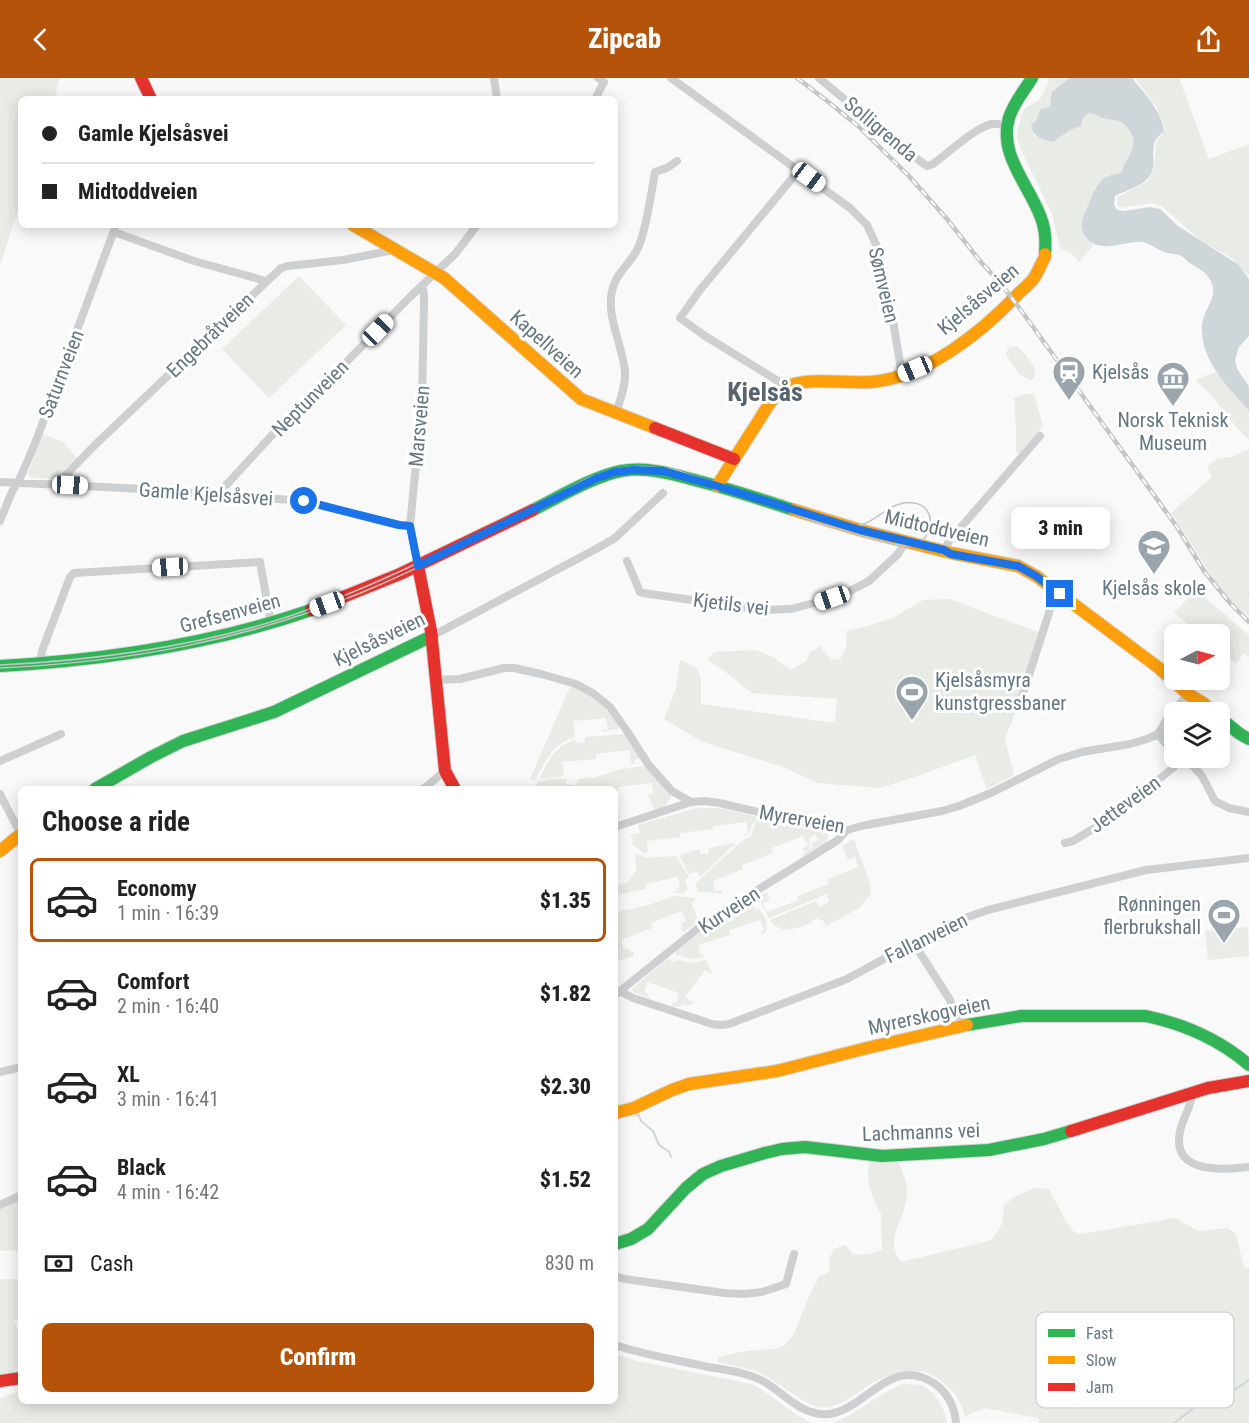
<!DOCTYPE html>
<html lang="en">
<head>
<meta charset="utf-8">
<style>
  body { margin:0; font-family:"Roboto Condensed",sans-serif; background:#f2f2f2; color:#222; height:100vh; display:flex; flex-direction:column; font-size:22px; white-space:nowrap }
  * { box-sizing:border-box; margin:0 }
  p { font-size:20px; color:#767676 }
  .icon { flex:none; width:33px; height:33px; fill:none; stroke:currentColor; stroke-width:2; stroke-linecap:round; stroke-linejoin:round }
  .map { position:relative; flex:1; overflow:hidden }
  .side { position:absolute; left:18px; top:708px; width:600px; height:618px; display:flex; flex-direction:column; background:#fff; border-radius:9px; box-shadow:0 3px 15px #0003 }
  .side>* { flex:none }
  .guide { position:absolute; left:18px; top:18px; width:600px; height:132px; border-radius:9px; box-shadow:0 3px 15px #0003; display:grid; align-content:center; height:132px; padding:0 24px; background:#fff }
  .needle { width:39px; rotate:84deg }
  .fabs { position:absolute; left:1164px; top:546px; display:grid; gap:12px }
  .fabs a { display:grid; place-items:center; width:66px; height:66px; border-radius:9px; background:#fff; box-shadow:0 3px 15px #0003; font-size:30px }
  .end { position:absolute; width:27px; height:27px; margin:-14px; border:8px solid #1a73e8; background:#fff; box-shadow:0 0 0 3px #fff }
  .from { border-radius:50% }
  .bubble { position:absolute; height:42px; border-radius:9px; background:#fff; box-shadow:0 3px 15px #0003; font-size:20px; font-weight:800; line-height:42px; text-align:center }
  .car { position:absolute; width:18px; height:36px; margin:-18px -9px; border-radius:8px; box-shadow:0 0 4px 2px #0007; background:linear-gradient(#fff 24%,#345 0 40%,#fff 0 76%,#345 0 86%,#fff 0) }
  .guide b { display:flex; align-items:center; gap:21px; height:57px; font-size:22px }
  .guide b+b { border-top:2px solid #e0e0e0 }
  .guide i { width:15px; height:15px; background:#222 }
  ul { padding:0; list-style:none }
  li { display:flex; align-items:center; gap:18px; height:84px; margin:0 12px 9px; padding:0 12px; border:3px solid transparent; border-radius:9px }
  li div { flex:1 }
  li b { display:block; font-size:22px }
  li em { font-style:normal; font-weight:800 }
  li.selected { border-color:#b45309 }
  li>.icon { width:54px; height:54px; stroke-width:1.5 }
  h2 { padding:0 24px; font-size:27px; line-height:72px }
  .pay { display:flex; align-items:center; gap:15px; height:66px; padding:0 24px; font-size:22px }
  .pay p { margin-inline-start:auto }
  .action { display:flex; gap:12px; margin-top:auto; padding:12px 24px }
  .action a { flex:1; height:69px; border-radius:9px; background:#b45309; color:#fff; font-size:24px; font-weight:800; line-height:69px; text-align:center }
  header { display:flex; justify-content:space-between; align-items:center; height:78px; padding:0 24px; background:#b45309; color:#fff; font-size:27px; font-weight:800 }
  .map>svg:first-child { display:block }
  .green { fill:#e8ebe6 }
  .water { fill:#ced6d9 }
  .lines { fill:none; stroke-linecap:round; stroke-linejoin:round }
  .stream { stroke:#ced6d9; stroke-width:2 }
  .fast-casing { stroke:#d5d6d7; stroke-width:14 }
  .slow-casing { stroke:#d5d6d7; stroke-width:14 }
  .jam-casing { stroke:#d5d6d7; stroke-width:14 }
  .street { stroke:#cecfd0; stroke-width:8 }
  .fast { stroke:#30b455; stroke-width:12 }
  .slow { stroke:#ff9f0a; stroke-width:12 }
  .jam { stroke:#e5322d; stroke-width:12 }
  .tram { stroke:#c3c5c6; stroke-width:1.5 }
  .rail-casing { stroke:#c3c5c6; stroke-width:4.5 }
  .rail { stroke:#fff; stroke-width:2; stroke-dasharray:7; stroke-linecap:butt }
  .route { stroke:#1a73e8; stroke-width:8 }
  .labels { text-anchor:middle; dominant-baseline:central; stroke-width:6; stroke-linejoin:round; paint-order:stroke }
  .street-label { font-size:20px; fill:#657683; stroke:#fff }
  .poi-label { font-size:20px; fill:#657683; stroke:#fff; text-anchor:start }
  .district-label { font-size:26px; font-weight:bold; fill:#57646e; stroke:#fff }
  .key { fill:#fff; stroke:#d1d6da; stroke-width:1.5 }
  .key-label { font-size:16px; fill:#657683 }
</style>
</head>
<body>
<header><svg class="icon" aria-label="back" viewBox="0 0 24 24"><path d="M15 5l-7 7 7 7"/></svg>Zipcab<svg class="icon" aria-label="share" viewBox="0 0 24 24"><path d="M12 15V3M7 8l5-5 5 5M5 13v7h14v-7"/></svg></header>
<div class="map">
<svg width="1249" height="1345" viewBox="0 0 1249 1345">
  <rect width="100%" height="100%" fill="#f9f9f9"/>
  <path class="green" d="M0,0H60L54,21H21V122L0,188Z
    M1047,0H1070L1050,29L1034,57L1039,60L1053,64L1070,52L1080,48L1083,40L1089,35C1096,36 1101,40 1107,41C1112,42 1117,42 1121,44C1129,49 1135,59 1133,68C1131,78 1123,85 1122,94C1114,97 1102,101 1096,108C1094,111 1093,118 1091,122C1082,140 1076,150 1093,166L1092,169L1079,184L1071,175L1060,170L1052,136L1020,70L1017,59L1018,49L1024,31L1039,22L1049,5Z
    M1135,0H1179L1209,81L1249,66V198L1233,181L1200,162L1163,129L1152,125L1120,130L1117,125L1118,119L1148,103L1154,91L1156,64L1165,51L1157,30Z
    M299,198L346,247L269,320L222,271Z
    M1016,268C1022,272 1035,286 1035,293C1036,299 1034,299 1031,302L1021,298L1006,277L1008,270Z
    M1216,294L1249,333V362C1229,344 1216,318 1195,302Z
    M1034,315L1043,349L1019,376L1016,374V354L1014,321C1019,316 1027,316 1034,315Z
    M42,356L63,364L77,380L55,401L32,400L29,398L28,396Z
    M1249,371V539C1212,509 1198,472 1171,435L1212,399L1207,388L1219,380L1231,379Z
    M1196,512L1249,557V580L1244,575L1236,586L1220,572V556H1201L1174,535Z
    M949,521L1038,554L1017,630L1005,661L1014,697L987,711L975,677L923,696L880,710L817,705L783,689L703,664L664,641L676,611L680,582L697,590L701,601V626L835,645L837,621L752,615L719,589L707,582L715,574L756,572L771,578L791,592L806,583L810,574L820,568L831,582L840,581L846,569L847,553L864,549L893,540L923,522Z
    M570,609H572C593,619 606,628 619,647L618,651L602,654V652L608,651L606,640L573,643L575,659C550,668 547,681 535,702L530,701Z
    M625,656L640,680L634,682L635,686H631L629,672L596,676V681L562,684L564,695L563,698L539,701C550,681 552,671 575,661L576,665L585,664V660L586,659Z
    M643,688L646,689L671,717C669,725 664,731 656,733L654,731L648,717L653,716L652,705L618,709L619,713L615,714V711H536L538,704L541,703L553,701H567L566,706L576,707L578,701L596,699L621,691Z
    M700,730H719L825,755H827L828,759L825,766L804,778L803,776L812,770L811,765L818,762L816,757L809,760L810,770L804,774L803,770L808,768L803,758L772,770L773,775L742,787L743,791L713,803L716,814L721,812L722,815C713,816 709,813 699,814L695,807L697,804L741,764L751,758L757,740C751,745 752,754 745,758L744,756L748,755L746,744L713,748V751L680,755V759L647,763L648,774L643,775L632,766L634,763L630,757L640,755L638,747L693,731Z
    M854,761L870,806L871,815L861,829L826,848L823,842L820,843L818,840L811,843L812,845C796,850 781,858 770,842L816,823L819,829L829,824L827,816L769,840L758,819L767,814L770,822L763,825L767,834L799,822L797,818L829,806L827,801L858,789L855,779L848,782L842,768Z
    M736,765L700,799L696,793L689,796L680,779V777L699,771L700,776H708L709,770Z
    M635,775L646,780L676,778L689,799L685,802L688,811L683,815H674L677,812L676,810L680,809L678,799L645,806L646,811L615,817V808L627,805L636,793Z
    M673,818L693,820L696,822L691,824L698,842L703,841L683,854L681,850L683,849L681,845L686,843L682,833L651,845L652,850L621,862L624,872L629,871L630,874L633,873L634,878L617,883L615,880V841L618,834L652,826Z
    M753,822L755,824L753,826L756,832L759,831C764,838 769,845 766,854L762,856L761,854L764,852L760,842L729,852L730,857L698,867L701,877L703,876L704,879L691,881L676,877V873L700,855Z
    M1248,849L1249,878L1208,882L1205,853Z
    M667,881L675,884L676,882L692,885L706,882L713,897L705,892L685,919L694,925L693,926L686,928L685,926L681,927V929L671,928L672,924L676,925L679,915L647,904L644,914L648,916L647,918L650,919L649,920L633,914L632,912L634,909Z
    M870,1081L898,1082C902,1093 909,1107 907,1118C905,1144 883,1159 901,1184L989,1163C1002,1151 1003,1145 1004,1127L1016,1118L1034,1110L1049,1111L1066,1143L1074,1154L1082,1156L1175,1140L1198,1153L1228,1150L1236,1156L1244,1189L1249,1190V1345H1039L1038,1340L985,1330L965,1338C960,1320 955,1314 940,1302C932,1295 921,1292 910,1293C896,1294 884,1298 871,1306C855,1315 838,1333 818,1329C802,1325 781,1306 766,1298C752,1290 734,1288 718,1284V1279L744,1273L775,1271L785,1267L794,1256L810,1216L819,1199L826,1196L830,1191L829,1183L833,1171L845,1167L853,1176C864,1177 872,1177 882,1171L881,1136L874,1123L869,1107L868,1092Z
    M21,1119V1172L0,1173V1128Z
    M0,1201H21V1239L14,1243L21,1257V1295L0,1299Z
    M615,1276L637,1283L752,1306C774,1318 789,1335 812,1345H0V1320L21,1313V1323H615Z
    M903,1306C909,1306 917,1306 923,1308C937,1316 945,1330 947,1345H832C858,1336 877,1316 903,1306Z"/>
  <path class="water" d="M1070,0H1132C1144,15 1162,33 1164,53C1161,56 1157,59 1155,63C1151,73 1156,87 1151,96C1144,108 1127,112 1115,118L1114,127L1117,132L1124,133L1150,129L1160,131L1178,148L1239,187L1249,201V258L1239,269L1235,282L1237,291L1249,308V333C1228,308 1200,283 1202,247C1203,231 1221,218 1209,200C1204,192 1196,189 1188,184C1186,182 1184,179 1181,178C1176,175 1169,176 1164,174C1157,171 1150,166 1143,164C1124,162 1097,179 1084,156C1080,147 1082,139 1087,130C1093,118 1095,103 1109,98C1113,96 1118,96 1122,94C1123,85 1131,78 1133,68C1135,59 1129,49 1121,44C1117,42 1112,42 1107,41C1101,40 1096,36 1089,35L1083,40L1081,48L1070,52L1053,64C1040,60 1035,61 1031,47L1036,43L1041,31L1050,29L1052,14Z"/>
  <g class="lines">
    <path class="stream" d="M1248,516H1249
      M635,1036L639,1038L641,1043L653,1053L659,1067L669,1074L671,1079
      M1174,1345L1206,1321L1217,1319L1239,1309L1249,1302"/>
    <defs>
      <path id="fast" d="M1032,0C1024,13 1013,26 1009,40C998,77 1030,108 1041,140C1046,152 1046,163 1045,176
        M533,432C559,419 592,399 621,393C648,388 676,397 702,404C733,412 763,422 794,432
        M0,588C106,582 210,567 311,532
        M1220,640L1240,656L1249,661
        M95,711L151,679L183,663L274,634L432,558
        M967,947L1021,938H1146C1183,946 1220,962 1249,987
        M615,1166L631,1161L648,1151L686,1110L703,1096L721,1088L765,1075L782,1071L805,1069L882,1078L989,1072L1044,1061L1071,1053"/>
      <path id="slow" d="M353,147L444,200L581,321L655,350
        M717,408C729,389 742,369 754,350C763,337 771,319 785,310C803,298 848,306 871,304C925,300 982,254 1018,216C1023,211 1030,206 1034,200C1038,194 1041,186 1045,179V176
        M794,432L860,452L951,475L1018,488L1036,498L1159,590L1188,616L1203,625L1213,634
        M0,773L21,756
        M615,1035L634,1030L672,1012L689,1006L777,993L867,970L967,947"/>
      <path id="jam" d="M141,0L151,21
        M655,350L734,381
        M418,488L431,553L445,693L455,711
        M311,532L400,496L533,432
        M1071,1053L1208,1010L1249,1003
        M0,1303L21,1300"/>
    </defs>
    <use href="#fast" class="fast-casing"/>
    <use href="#slow" class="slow-casing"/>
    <use href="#jam" class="jam-casing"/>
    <path class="street" d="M494,0L497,21
      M671,0L850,130L867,147L879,173L892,237L902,297
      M819,0L906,73L927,88L933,86C947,76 977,48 992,46C997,45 1002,47 1007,48
      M595,21L604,4L598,0
      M114,154L194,183L266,203
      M785,310L778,303L705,258L680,240L700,212L799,92
      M616,335C620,322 626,308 625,294C623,269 606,238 612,213C615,196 631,185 638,170C647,150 651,115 655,94L667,90L677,83
      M0,404L144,411L304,423L399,447L410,448
      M57,406L95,367L281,190L288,188L343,182L394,172
      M217,417L274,355L321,310L409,220L456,175L477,147
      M0,443L11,416L21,398L36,363L116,147
      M944,473L949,463L1040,358
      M627,483L640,514L643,515L763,532L791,531L818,524L846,515L869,503L898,476L906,463
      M418,488L410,448L422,324L424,225V216L422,208
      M432,558L596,471L615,460L663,415
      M40,586L42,573L70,499L74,495L260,484L271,545
      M436,602L460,601L504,590H514L541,596L576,606L594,616L610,629L627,653L648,686L672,713L691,724L705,723L719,725L829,750L847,752L866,747L942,733L959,728L991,715L1059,681L1082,674L1130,666L1147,661L1158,656L1167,641L1188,616
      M1020,630L1022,619L1054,519L1057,514
      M1158,656L1174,676
      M1178,680L1193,688L1202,698L1215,723L1229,730L1249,734
      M0,683L61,656
      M423,711L445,693
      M0,716L21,757
      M615,749L691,724
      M1065,765L1073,763L1108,742L1173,690L1180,681
      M913,864L950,922L962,948
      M620,913L633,920L712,946L721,947L729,946L847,901L948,846L988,832L1146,792L1249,780
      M615,917L706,844L838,762L847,752
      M0,994L21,989
      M1192,1015C1192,1029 1182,1040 1180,1054C1171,1096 1223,1092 1249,1089
      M0,1127L21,1117
      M615,1198L625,1201L724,1215L744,1216L762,1214L786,1206L794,1176
      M615,1267C645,1277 677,1282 708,1289C726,1292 745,1294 761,1302C781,1312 796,1333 820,1336C862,1341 888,1273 935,1306C948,1315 955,1330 956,1345"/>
    <use href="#fast" class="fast"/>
    <use href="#slow" class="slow"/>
    <use href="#jam" class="jam"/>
    <path class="tram" d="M0,587C99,582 196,569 290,538C363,513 432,479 501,444C522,434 542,424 562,414C578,405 594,396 612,392C633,386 654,388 675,392L852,448C875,449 890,420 914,425C940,429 933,467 908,468C897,468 876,461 864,458C844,452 823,447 803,439C794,435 786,431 778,428C756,421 734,414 712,408C691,401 668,392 646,392C625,391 607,396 588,404C513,440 440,482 363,514C243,563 129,584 0,590"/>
    <defs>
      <path id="rail" d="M797,0L826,22L858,48L908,97L947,141L980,183L1002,207L1023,235L1177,449L1204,493L1230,525L1249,544"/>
    </defs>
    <use href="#rail" class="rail-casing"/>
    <use href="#rail" class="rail"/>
  </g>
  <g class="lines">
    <path class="route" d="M304,423L399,447L410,448L418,488L597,400L615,394L633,392L663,393L717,408L860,452L944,472L951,476L1018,488L1036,498L1060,516"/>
  </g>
  <defs>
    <symbol id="station-pin" viewBox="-11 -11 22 30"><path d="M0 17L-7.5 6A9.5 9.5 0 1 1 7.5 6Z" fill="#99a4ac" stroke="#fff"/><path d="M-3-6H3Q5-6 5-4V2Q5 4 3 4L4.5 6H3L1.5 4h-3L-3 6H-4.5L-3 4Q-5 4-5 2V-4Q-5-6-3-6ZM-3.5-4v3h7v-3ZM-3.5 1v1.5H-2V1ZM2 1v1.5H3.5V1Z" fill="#fff"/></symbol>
    <symbol id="museum-pin" viewBox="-11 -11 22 30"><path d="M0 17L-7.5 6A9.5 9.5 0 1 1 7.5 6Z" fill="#99a4ac" stroke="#fff"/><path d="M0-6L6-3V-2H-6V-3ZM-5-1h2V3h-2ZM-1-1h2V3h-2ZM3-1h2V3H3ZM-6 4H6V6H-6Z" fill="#fff"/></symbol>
    <symbol id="school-pin" viewBox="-11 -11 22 30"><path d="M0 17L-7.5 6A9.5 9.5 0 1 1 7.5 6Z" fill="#99a4ac" stroke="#fff"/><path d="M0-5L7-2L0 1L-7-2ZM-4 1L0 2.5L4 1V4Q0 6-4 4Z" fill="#fff"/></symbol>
    <symbol id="stadium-pin" viewBox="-11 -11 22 30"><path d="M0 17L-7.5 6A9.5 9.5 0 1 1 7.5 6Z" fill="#99a4ac" stroke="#fff"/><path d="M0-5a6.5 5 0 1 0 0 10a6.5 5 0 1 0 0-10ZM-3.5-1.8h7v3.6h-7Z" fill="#fff"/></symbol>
  </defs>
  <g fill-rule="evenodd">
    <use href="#station-pin" x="1050" y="275" width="38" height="52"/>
    <use href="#museum-pin" x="1154" y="281" width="38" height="52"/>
    <use href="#school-pin" x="1135" y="449" width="38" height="52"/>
    <use href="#stadium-pin" x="893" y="595" width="38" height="52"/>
    <use href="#stadium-pin" x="1205" y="818" width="38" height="52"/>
  </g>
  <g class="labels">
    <g class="street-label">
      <text transform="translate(881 51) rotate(40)">Solligrenda</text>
      <text transform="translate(884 207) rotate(77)">Sømveien</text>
      <text transform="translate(978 221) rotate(-40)">Kjelsåsveien</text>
      <text transform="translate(210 257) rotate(-44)">Engebråtveien</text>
      <text transform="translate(547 266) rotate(42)">Kapellveien</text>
      <text transform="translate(61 296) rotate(-69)">Saturnveien</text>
      <text transform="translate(310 320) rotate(-45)">Neptunveien</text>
      <text transform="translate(419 348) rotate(-85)">Marsveien</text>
      <text transform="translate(206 416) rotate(4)">Gamle Kjelsåsvei</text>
      <text transform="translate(937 450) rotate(13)">Midtoddveien</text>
      <text transform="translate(731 526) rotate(7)">Kjetils vei</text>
      <text transform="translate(230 535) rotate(-15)">Grefsenveien</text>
      <text transform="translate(379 561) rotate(-26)">Kjelsåsveien</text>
      <text transform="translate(1125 726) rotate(-36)">Jetteveien</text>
      <text transform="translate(802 741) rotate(10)">Myrerveien</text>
      <text transform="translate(729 832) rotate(-33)">Kurveien</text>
      <text transform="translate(926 860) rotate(-26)">Fallanveien</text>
      <text transform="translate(929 937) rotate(-12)">Myrerskogveien</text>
      <text transform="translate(921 1054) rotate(-2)">Lachmanns vei</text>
    </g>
    <g class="poi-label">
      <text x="1092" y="294">Kjelsås</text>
      <text x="1173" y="342" text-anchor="middle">Norsk Teknisk<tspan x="1173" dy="23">Museum</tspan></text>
      <text x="1154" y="510" text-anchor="middle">Kjelsås skole</text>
      <text x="935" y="602">Kjelsåsmyra<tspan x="935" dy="23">kunstgressbaner</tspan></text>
      <text x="1201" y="826" text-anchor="end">Rønningen<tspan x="1201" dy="23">flerbrukshall</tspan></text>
    </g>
    <g class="district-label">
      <text x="765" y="314">Kjelsås</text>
    </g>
  </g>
  <rect x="1036" y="1234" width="198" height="96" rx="9" class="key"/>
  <rect x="1048" y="1251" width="27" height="8" fill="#30b455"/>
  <rect x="1048" y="1278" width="27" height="8" fill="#ff9f0a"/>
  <rect x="1048" y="1305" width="27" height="8" fill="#e5322d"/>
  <g class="key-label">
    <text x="1086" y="1261">Fast</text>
    <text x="1086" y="1288">Slow</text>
    <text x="1086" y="1315">Jam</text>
  </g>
</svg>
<div class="fabs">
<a><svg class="needle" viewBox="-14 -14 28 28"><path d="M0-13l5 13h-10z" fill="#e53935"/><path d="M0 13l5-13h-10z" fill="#767676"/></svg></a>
<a><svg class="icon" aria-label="layers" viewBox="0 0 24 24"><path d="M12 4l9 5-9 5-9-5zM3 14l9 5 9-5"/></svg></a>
</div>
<i class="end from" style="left:304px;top:423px"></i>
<i class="end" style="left:1060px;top:516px"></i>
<div class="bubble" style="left:1011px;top:429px;width:99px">3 min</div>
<i class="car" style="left:809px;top:99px;rotate:127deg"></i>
<i class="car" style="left:378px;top:252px;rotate:44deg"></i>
<i class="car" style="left:915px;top:291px;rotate:247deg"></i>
<i class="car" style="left:70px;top:407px;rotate:93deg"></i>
<i class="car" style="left:170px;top:489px;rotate:267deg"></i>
<i class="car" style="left:832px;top:520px;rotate:251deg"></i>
<i class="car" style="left:327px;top:526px;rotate:250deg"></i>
<div class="guide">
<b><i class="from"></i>Gamle Kjelsåsvei</b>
<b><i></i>Midtoddveien</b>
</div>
<section class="side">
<h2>Choose a ride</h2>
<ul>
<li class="selected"><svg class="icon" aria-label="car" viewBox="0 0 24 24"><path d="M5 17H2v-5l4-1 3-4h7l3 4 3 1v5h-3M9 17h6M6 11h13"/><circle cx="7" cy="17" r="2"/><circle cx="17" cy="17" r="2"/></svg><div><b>Economy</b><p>1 min · 16:39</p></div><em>$1.35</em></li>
<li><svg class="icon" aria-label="car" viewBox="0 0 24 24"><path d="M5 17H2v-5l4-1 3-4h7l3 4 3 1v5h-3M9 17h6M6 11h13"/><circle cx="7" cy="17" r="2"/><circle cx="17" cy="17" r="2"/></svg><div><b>Comfort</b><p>2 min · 16:40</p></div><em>$1.82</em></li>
<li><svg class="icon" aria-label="car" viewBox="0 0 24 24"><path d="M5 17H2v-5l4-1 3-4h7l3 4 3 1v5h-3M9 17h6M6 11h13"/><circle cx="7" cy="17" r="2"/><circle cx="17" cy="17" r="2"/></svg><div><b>XL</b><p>3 min · 16:41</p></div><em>$2.30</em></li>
<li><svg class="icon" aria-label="car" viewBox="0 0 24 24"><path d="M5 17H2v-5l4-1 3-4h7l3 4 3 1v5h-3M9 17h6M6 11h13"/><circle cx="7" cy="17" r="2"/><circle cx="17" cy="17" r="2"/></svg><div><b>Black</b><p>4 min · 16:42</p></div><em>$1.52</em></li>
</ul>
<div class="pay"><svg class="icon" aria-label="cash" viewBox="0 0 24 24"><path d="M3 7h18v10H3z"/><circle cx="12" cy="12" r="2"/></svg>Cash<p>830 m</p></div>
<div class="action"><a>Confirm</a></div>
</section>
</div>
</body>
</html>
